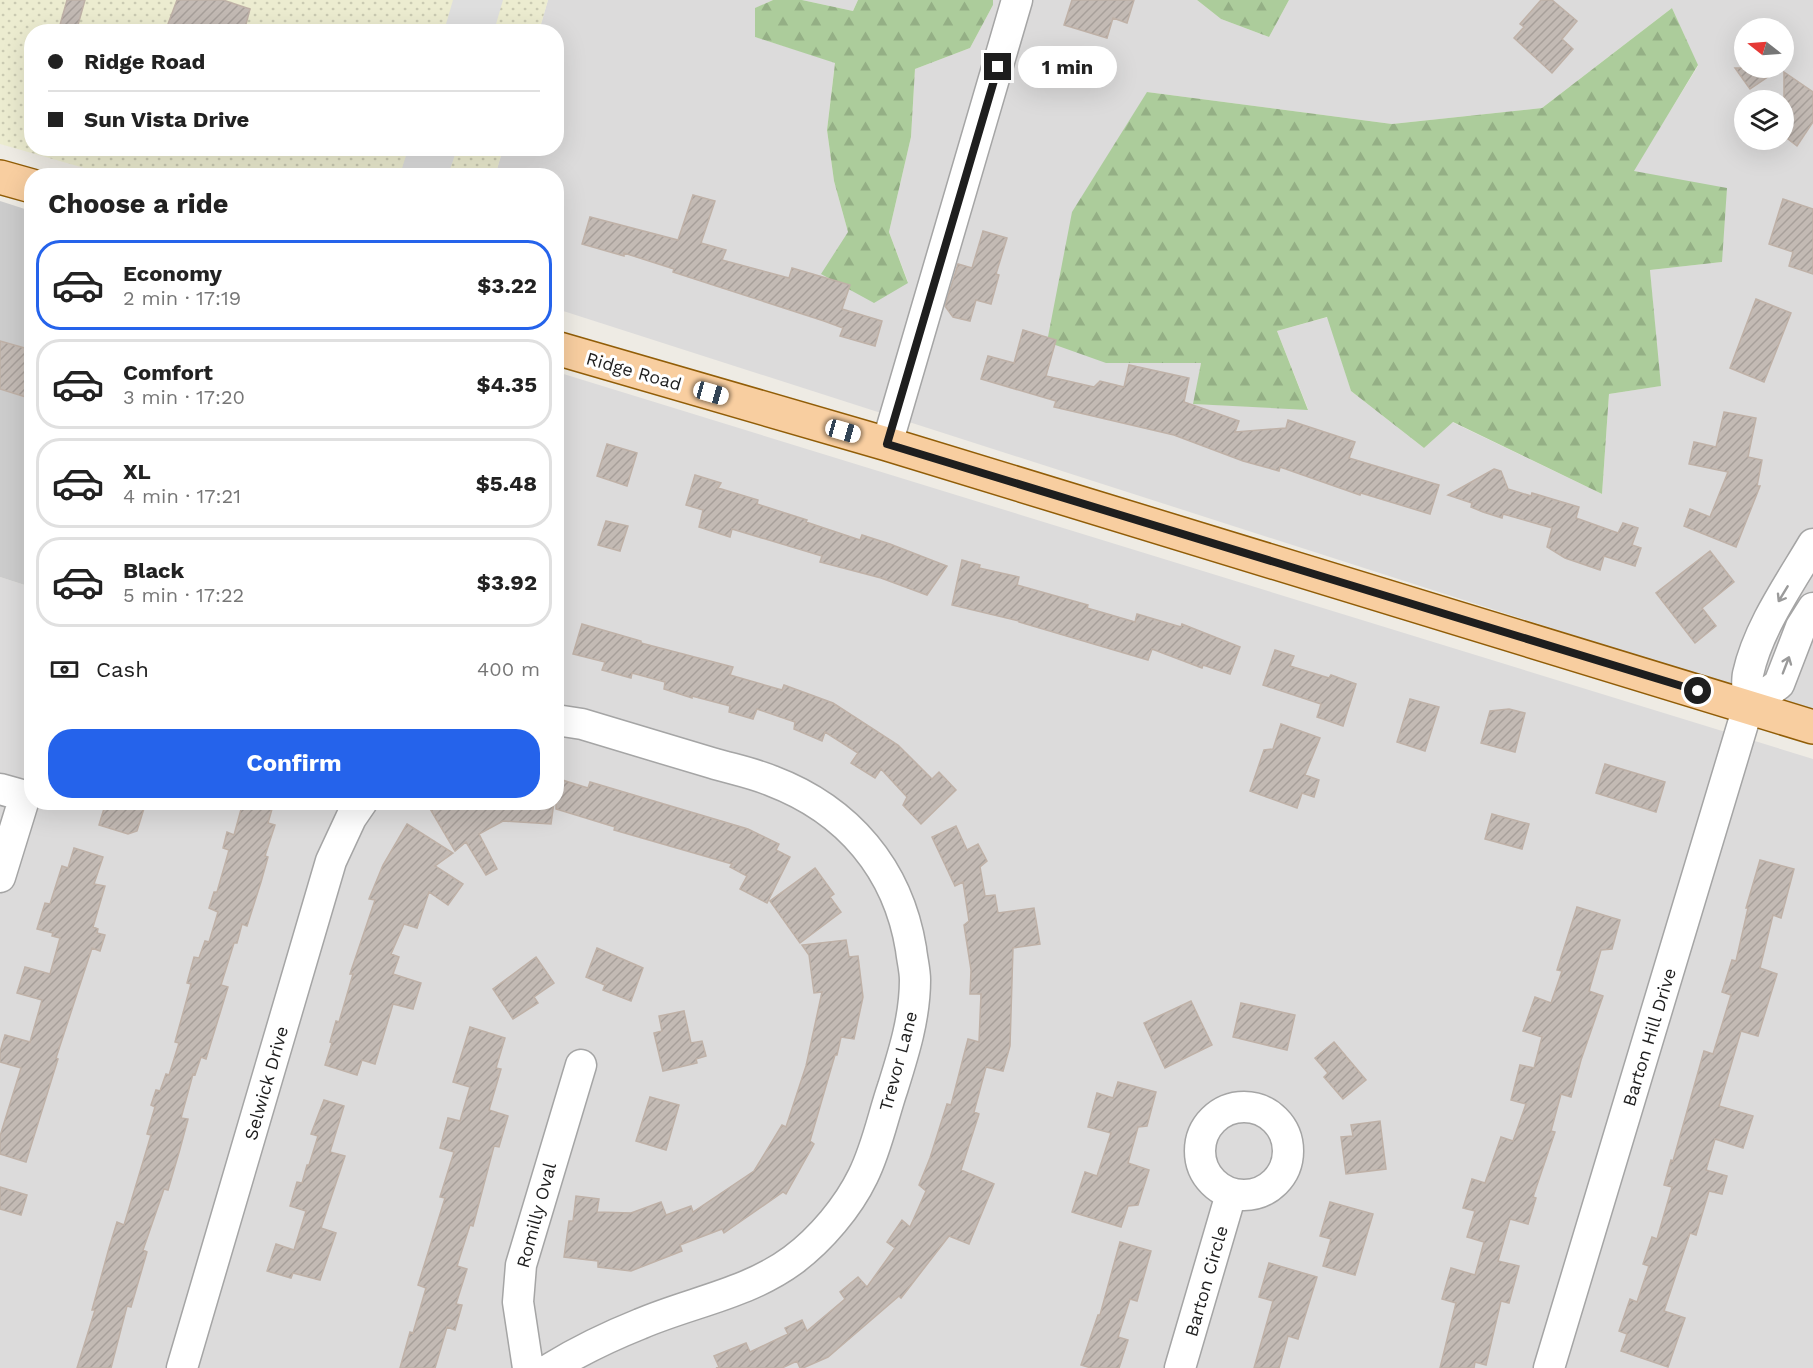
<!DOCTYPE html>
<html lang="en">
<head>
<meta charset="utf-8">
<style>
  body { margin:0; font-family:"Work Sans",sans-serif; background:#f2f2f2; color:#222; height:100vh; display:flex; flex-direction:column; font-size:22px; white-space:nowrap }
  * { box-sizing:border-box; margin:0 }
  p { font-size:20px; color:#767676 }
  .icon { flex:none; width:33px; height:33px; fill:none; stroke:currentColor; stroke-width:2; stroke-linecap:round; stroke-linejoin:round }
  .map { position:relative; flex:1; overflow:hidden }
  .details { position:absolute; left:24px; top:168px; width:540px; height:642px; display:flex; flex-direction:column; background:#fff; border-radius:24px; box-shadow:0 6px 24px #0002 }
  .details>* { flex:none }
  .banner { position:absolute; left:24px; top:24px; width:540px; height:132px; border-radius:24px; box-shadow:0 6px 24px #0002; display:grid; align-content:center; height:132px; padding:0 24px; background:#fff }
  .needle { width:39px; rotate:287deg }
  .tools { position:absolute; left:1734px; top:18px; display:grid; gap:12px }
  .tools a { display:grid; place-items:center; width:60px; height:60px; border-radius:50%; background:#fff; box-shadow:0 6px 24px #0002; font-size:30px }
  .end { position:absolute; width:27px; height:27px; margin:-14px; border:8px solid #1e1e1e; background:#fff; box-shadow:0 0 0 3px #fff }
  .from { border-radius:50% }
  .bubble { position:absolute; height:42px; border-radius:21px; background:#fff; box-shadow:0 6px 24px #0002; font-size:20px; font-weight:700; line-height:42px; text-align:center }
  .car { position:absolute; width:18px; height:36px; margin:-18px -9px; border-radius:8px; box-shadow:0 0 4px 2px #0007; background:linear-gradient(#fff 24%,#345 0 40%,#fff 0 76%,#345 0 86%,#fff 0) }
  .banner b { display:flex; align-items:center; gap:21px; height:57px; font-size:22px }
  .banner b+b { border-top:2px solid #e0e0e0 }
  .banner i { width:15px; height:15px; background:#222 }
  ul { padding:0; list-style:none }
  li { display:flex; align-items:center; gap:18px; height:90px; margin:0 12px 9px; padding:0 12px; border:3px solid #e0e0e0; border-radius:24px }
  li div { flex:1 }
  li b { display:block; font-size:22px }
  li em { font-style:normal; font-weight:700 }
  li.current { border-color:#2563eb }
  li>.icon { width:54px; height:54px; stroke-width:1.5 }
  h2 { padding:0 24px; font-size:27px; line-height:72px }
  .pay { display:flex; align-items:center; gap:15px; height:66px; padding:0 24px; font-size:22px }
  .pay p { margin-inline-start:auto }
  .primary-button { display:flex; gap:12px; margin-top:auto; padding:12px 24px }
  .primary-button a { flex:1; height:69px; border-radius:24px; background:#2563eb; color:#fff; font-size:24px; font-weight:700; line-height:69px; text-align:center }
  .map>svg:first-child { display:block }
  .residential { fill:#dcdbdb; fill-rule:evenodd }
  .religious { fill:#ccc }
  .farmland { fill:url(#farmland-dots) }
  .forest { fill:url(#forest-firs) }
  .parking { fill:#dedede }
  .building { fill:url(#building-hatch); stroke:#bfb1a7; stroke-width:1.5 }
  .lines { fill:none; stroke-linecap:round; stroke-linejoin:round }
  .minor-casing { stroke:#a5a5a5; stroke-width:33 }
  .major-casing { stroke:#915d07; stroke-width:36 }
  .minor { stroke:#fff; stroke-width:30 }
  .major { stroke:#f8cea0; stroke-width:33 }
  .oneway { stroke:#9a9a9a }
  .route { stroke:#1e1e1e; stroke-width:8 }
  .labels { text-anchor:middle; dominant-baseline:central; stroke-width:6; stroke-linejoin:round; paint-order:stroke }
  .street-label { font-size:18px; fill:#1e1e1e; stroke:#fff }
</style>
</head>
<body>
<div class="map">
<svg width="1813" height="1368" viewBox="0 0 1813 1368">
  <defs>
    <pattern id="farmland-dots" width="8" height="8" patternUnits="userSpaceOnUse" patternTransform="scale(1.5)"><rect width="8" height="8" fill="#ececd0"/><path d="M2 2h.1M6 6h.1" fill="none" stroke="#cacab2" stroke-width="1.8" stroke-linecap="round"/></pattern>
    <pattern id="forest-firs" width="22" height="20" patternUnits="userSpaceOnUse" patternTransform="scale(1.5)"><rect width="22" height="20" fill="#accc9b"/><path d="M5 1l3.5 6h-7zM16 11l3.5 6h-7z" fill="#94af85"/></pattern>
    <pattern id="building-hatch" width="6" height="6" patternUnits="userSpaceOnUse" patternTransform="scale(1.5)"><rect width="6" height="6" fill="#c3bab4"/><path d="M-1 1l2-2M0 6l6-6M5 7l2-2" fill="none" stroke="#a79f9a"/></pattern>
  </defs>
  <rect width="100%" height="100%" fill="#eeebe4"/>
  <path class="residential" d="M548,0H773L756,8L755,37L835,62L827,130L834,181L848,232L908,282L889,232L911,137L915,69L970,48L993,5V0H1197L1221,19L1269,37L1289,0H1813V712L557,309L556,176H495L503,149L556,148V32L539,31ZM1672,8L1698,66L1633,171L1722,262L1650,270L1660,386L1609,394L1602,494L1452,422L1424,448L1351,391L1328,317L1277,331L1308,409L1194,404L1201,363L1147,92L1392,124L1542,108ZM1744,28H1784V68H1744ZM1744,100H1784V140H1744Z
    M802,0H858L853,11Z
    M557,372L1813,759V1368H0V577L31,587L32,802H556Z"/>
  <path class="religious" d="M0,201L31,211V587L0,577Z"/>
  <path class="farmland" d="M0,0H548L539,31L32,32V148L503,149L495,176L109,175L0,144Z"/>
  <path class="forest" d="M773,0H802L853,11L858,0H993V5L970,48L915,69L911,137L889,232L908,283L874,303L821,274L848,232L834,181L827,130L835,63L755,37V8Z
    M1197,0H1289L1269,37L1221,19Z
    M1672,8L1698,65L1634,171L1727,188L1722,262L1650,270L1661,386L1609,394L1602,494L1453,422L1424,448L1351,391L1327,317L1277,331L1308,410L1193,404L1201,363H1106L1047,342L1072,212L1147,92L1392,124L1542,108Z"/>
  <path class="parking" d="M453,0H503L494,31H444Z
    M408,149V148L457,149L448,175H400Z"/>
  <path class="building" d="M67,0H85L76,32H58Z
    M177,0H223L250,9L244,32H165Z
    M1072,0H1134L1127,23L1113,18L1107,38L1064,25Z
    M1541,0H1552L1577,21L1562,39L1573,49L1552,73L1514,38L1524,27L1520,24Z
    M1735,68H1781L1750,89Z
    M1784,72L1813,92V122L1797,146L1784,136Z
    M693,195L715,201L701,243L726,250L722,260L789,278L792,268L850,285L842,309L882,321L875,346L840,336L843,328L824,321L673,272L674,269L624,253V256L582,244L590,217L678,240Z
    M1783,199L1813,209V274L1789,266L1793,252L1769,244Z
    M983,231L1007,238L996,274L999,275L991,304L976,300L970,321L953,317L945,306L958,264L972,268Z
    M1756,299L1791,313L1764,382L1730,368Z
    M1023,330L1056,340L1046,376L1094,387L1100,381L1124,387L1129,365L1189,378L1184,402L1239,421L1235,432L1286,428L1288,420L1355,442L1349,458L1439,485L1430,514L1361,493L1360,495L1280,467L1279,471L1243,461L1174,435L1054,407L1056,401L981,379L988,356L1014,363Z
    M0,341L32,350V399L0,389Z
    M1724,412L1756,418L1748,457L1762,460L1757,486H1760L1736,547L1684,526L1690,509L1710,517L1728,472L1689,464L1694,442L1716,447Z
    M607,444L637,453L627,486L597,476Z
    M1494,469L1501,471L1508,489L1531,496L1532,493L1579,507L1576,518L1618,533L1623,523L1638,528L1632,545L1641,548L1635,566L1604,556L1600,570L1565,558L1547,547L1552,528L1503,514L1502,518L1483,512L1471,507L1472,503L1448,495Z
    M695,475L721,483L718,488L758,500L757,504L807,520L806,522L860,540L862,535L890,544L947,566L927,595L881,578L820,562L822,556L732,529L730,537L699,527L703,510L686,505Z
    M606,521L628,526L620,551L598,545Z
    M1710,551L1734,582L1702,608L1716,626L1695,643L1656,593Z
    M962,560L980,565L979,568L1019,577L1017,585L1088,605L1087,608L1135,622L1137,614L1181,627L1182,624L1240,647L1230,674L1203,665L1202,668L1152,649L1148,660L1019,622V621L952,605Z
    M582,624L641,641V643L733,667L730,675L782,690L784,685L833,703L898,745L932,779L939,772L956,790L921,824L903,805L907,797L881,769L875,778L851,763L858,753L825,732L822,741L794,729L795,722L757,709L753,719L729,712L730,706L692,696V698L664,689L665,682L632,673L631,678L602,670L605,662L573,654Z
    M1275,650L1294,656L1290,666L1329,678L1331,675L1356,684L1343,726L1317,717L1321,704L1263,685Z
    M1410,699L1439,707L1425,751L1397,742Z
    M1509,709L1525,713L1515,752L1481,743L1490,711Z
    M1281,724L1320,738L1305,775L1319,780L1314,797L1302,793L1297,808L1250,791L1264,750L1273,749Z
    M1605,764L1665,782L1656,812L1596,793Z
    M556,778L588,788L590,782L748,829L779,844L776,850L790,857L767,903L740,889L747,876L730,867L732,864L614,830L615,827L556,809Z
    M106,802H146L137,831L128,834L99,825Z
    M243,802H274L268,823L275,825L265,856L268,857L261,882L247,926L242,924L237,943H234L221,985L228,987L206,1059L201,1057L195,1075L193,1074L181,1118L188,1119L180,1149L168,1190L164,1189L143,1250L147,1252L131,1307L127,1306L111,1368H77L95,1310H92L109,1248L117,1222L124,1225L151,1135L147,1134L155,1107L151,1105L156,1090L160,1091L166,1074L169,1075L179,1043L175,1042L191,984L187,983L194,957L199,958L205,941L209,942L218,912L209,908L214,892H217L229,850L223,848L227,832L234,835Z
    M426,802H554L551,824L503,821L479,834L497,869L486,875L466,842L455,851Z
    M1492,814L1529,824L1522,849L1485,839Z
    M407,824L453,853L435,866L463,884L448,905L429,892L417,928L404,924L391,954L399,957L393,974L421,983L413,1009L393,1004L375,1064L362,1060L357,1075L325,1065L332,1043L330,1042L336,1021L339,1022L353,974H350L375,900L369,899L383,865Z
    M956,826L967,850L978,844L987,861L980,867L985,896L995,895L998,913L1034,908L1040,944L1013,948L1010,1046L1003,1071L986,1067L974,1112L979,1114L961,1170L994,1184L969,1244L949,1236L901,1298L899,1296L828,1357L803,1368H800L797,1361L782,1368H716L719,1367L714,1356L746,1343L750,1352L788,1334L785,1328L802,1320L807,1331L845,1299L840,1292L858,1277L867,1287L895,1248L887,1242L902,1220L910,1227L926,1191L919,1185L930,1158L947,1104L951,1105L968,1039L979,1042L981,994H970L971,970L964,925L969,921L963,882L955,886L932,837Z
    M74,848L103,857L94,884L105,886L93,927L98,929L97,933L105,935L100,951L92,948L56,1058L58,1059L26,1162L0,1154V1136L21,1068L0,1062V1052L5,1035L30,1042L42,1000L17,993L25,967L50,974L60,938L52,936L53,933L37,929L45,903L50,904L62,866L68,868Z
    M1760,860L1794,869L1781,918L1773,915L1760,968L1777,974L1758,1036L1741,1031L1719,1106L1753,1116L1743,1148L1715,1139L1706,1170L1727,1176L1722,1194L1709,1191L1696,1235L1690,1233L1664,1311L1685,1318L1668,1367L1621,1351L1627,1334L1619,1331L1630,1299L1637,1302L1649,1266L1643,1264L1652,1237L1657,1239L1672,1187L1664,1185L1671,1160L1673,1161L1704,1051L1713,1054L1731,995L1722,992L1732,960L1736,961L1748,908H1746Z
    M815,868L834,894L830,897L841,912L800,943L770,901Z
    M1577,907L1620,920L1612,949L1601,950L1589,991L1603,996L1581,1060L1571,1097L1561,1094L1551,1131L1555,1132L1533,1197L1536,1198L1528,1224L1510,1219L1498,1261L1519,1266L1509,1303L1501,1301L1486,1365L1475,1362L1474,1368H1440L1456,1303L1442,1299L1451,1268L1475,1275L1484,1242L1467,1237L1475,1211L1463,1208L1472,1179L1485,1183L1501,1137L1513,1141L1526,1104L1511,1100L1520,1065L1534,1068L1542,1037L1523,1031L1535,997L1551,1003L1562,971L1557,970Z
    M846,940L849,957L858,956L863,997L854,1039L841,1037L837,1055H835L810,1141L814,1144L786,1194L783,1192L724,1233L722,1229L680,1245L682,1251L631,1271L598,1267V1261L564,1257L569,1221H573L576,1196L599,1199L597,1212L631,1213L661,1202L666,1215L691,1206L693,1212L754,1171L782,1125L786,1127L806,1066L822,992L814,993L809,955L802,945Z
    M597,948L643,968L631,1001L603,990L605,985L586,977Z
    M536,957L554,983L534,997L538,1003L513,1019L493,989Z
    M1191,1001L1212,1045L1165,1068L1144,1023Z
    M1241,1003L1295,1015L1287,1050L1233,1037Z
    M684,1011L691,1043L702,1041L706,1056L696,1059L697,1063L663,1071L654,1033L662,1031L659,1016Z
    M470,1027L505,1038L496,1068L501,1069L489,1110L508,1116L499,1147L494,1146L473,1226L470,1225L457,1266L467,1269L456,1304L462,1305L455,1330L447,1327L435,1368H400L410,1332L413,1333L426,1288L418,1285L445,1198L440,1197L454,1152L440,1148L448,1118L460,1121L470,1087L453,1082Z
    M1334,1042L1366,1080L1343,1099L1324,1077L1328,1073L1315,1058Z
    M1118,1082L1156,1092L1147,1126L1138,1127L1128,1163L1149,1170L1138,1205L1128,1206L1121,1227L1072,1212L1085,1172L1097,1176L1111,1133L1088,1127L1097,1093L1113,1098Z
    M650,1097L679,1105L666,1150L636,1141Z
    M324,1100L344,1106L330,1152L345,1156L321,1228L336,1233L320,1280L293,1273L291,1278L267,1271L276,1244L294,1250L306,1211L290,1206L297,1182L302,1183L307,1165H309L318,1136L311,1134Z
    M1380,1121L1386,1169L1346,1174L1341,1137L1353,1136L1351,1125Z
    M0,1187L27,1195L21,1215L0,1209Z
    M1330,1202L1373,1214L1355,1275L1323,1266L1331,1239L1320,1236Z
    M1120,1242L1151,1251L1137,1301L1130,1299L1118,1337L1128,1340L1119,1368H1091L1081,1365L1098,1315H1100Z
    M1269,1263L1317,1277L1298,1339L1288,1336L1279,1368H1254L1273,1301L1259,1297Z"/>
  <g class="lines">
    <defs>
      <path id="minor" d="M887,444L1017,0
        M1748,707L1779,684L1801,627L1813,608
        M0,789L25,796L0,877
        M1200 1151a44 44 0 1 1 88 0a44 44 0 1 1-88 0Z
        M182,1368L331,861L351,818L362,802
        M528,1368L518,1302L521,1265L581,1065
        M551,1368C579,1351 610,1336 640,1324C691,1302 747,1294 793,1260C821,1239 848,1207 863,1176C877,1148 883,1116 893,1087C904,1052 915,1017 915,980C915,970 912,959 911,949C898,869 848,810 772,781C753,773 732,769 712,763C669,750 626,737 582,724L556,720
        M1180,1368L1231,1194
        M1549,1368L1748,707C1748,696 1746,684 1748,674C1758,628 1790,583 1813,544"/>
      <path id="major" d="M0,177L32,186
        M556,348L887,444L1813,727"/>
    </defs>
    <use href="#minor" class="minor-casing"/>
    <use href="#major" class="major-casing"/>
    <use href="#minor" class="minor"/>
    <use href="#major" class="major"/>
  </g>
  <defs><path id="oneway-shaft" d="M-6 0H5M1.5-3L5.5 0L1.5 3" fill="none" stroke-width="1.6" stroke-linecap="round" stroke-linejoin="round" transform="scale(1.5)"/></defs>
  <g class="oneway">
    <use href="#oneway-shaft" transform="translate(1783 594) rotate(121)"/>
    <use href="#oneway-shaft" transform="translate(1786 665) rotate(-69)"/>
  </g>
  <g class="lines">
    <path class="route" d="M998,67L887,444L1698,691"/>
  </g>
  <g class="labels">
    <g class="street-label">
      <text transform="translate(634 371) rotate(16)">Ridge Road</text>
      <text transform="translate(1649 1037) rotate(-73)">Barton Hill Drive</text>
      <text transform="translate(898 1061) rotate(-75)">Trevor Lane</text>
      <text transform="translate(266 1083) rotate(-74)">Selwick Drive</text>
      <text transform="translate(536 1215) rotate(-75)">Romilly Oval</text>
      <text transform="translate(1206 1281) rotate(-74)">Barton Circle</text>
    </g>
  </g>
</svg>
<div class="tools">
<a><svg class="needle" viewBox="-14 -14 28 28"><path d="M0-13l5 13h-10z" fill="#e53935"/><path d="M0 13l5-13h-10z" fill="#767676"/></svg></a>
<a><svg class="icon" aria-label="layers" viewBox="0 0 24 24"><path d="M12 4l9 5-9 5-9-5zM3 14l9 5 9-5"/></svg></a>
</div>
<i class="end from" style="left:1698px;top:691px"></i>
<i class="end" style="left:998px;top:67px"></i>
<div class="bubble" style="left:1018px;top:46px;width:99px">1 min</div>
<i class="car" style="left:711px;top:393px;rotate:106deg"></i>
<i class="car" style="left:843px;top:431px;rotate:106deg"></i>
<div class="banner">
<b><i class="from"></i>Ridge Road</b>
<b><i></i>Sun Vista Drive</b>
</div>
<section class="details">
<h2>Choose a ride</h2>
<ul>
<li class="current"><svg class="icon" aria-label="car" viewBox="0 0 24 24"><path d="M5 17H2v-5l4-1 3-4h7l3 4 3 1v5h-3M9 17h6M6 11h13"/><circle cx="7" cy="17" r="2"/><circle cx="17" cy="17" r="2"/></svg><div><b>Economy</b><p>2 min · 17:19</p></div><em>$3.22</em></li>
<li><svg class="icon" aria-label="car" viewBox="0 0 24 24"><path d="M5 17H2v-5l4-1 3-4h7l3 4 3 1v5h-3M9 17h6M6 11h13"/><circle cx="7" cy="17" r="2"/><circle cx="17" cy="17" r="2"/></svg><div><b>Comfort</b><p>3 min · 17:20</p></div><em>$4.35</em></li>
<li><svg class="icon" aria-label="car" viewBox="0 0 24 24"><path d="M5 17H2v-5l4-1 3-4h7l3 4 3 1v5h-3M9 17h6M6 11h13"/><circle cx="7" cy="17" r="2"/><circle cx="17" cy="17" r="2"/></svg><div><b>XL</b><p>4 min · 17:21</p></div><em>$5.48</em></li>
<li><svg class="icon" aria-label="car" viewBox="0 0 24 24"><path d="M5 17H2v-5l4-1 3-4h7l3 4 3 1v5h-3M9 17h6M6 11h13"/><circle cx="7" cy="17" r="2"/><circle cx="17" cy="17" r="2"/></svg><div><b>Black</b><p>5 min · 17:22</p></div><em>$3.92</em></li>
</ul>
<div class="pay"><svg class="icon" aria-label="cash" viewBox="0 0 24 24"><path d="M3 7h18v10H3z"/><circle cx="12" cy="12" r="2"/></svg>Cash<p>400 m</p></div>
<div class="primary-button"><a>Confirm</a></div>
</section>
</div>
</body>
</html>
